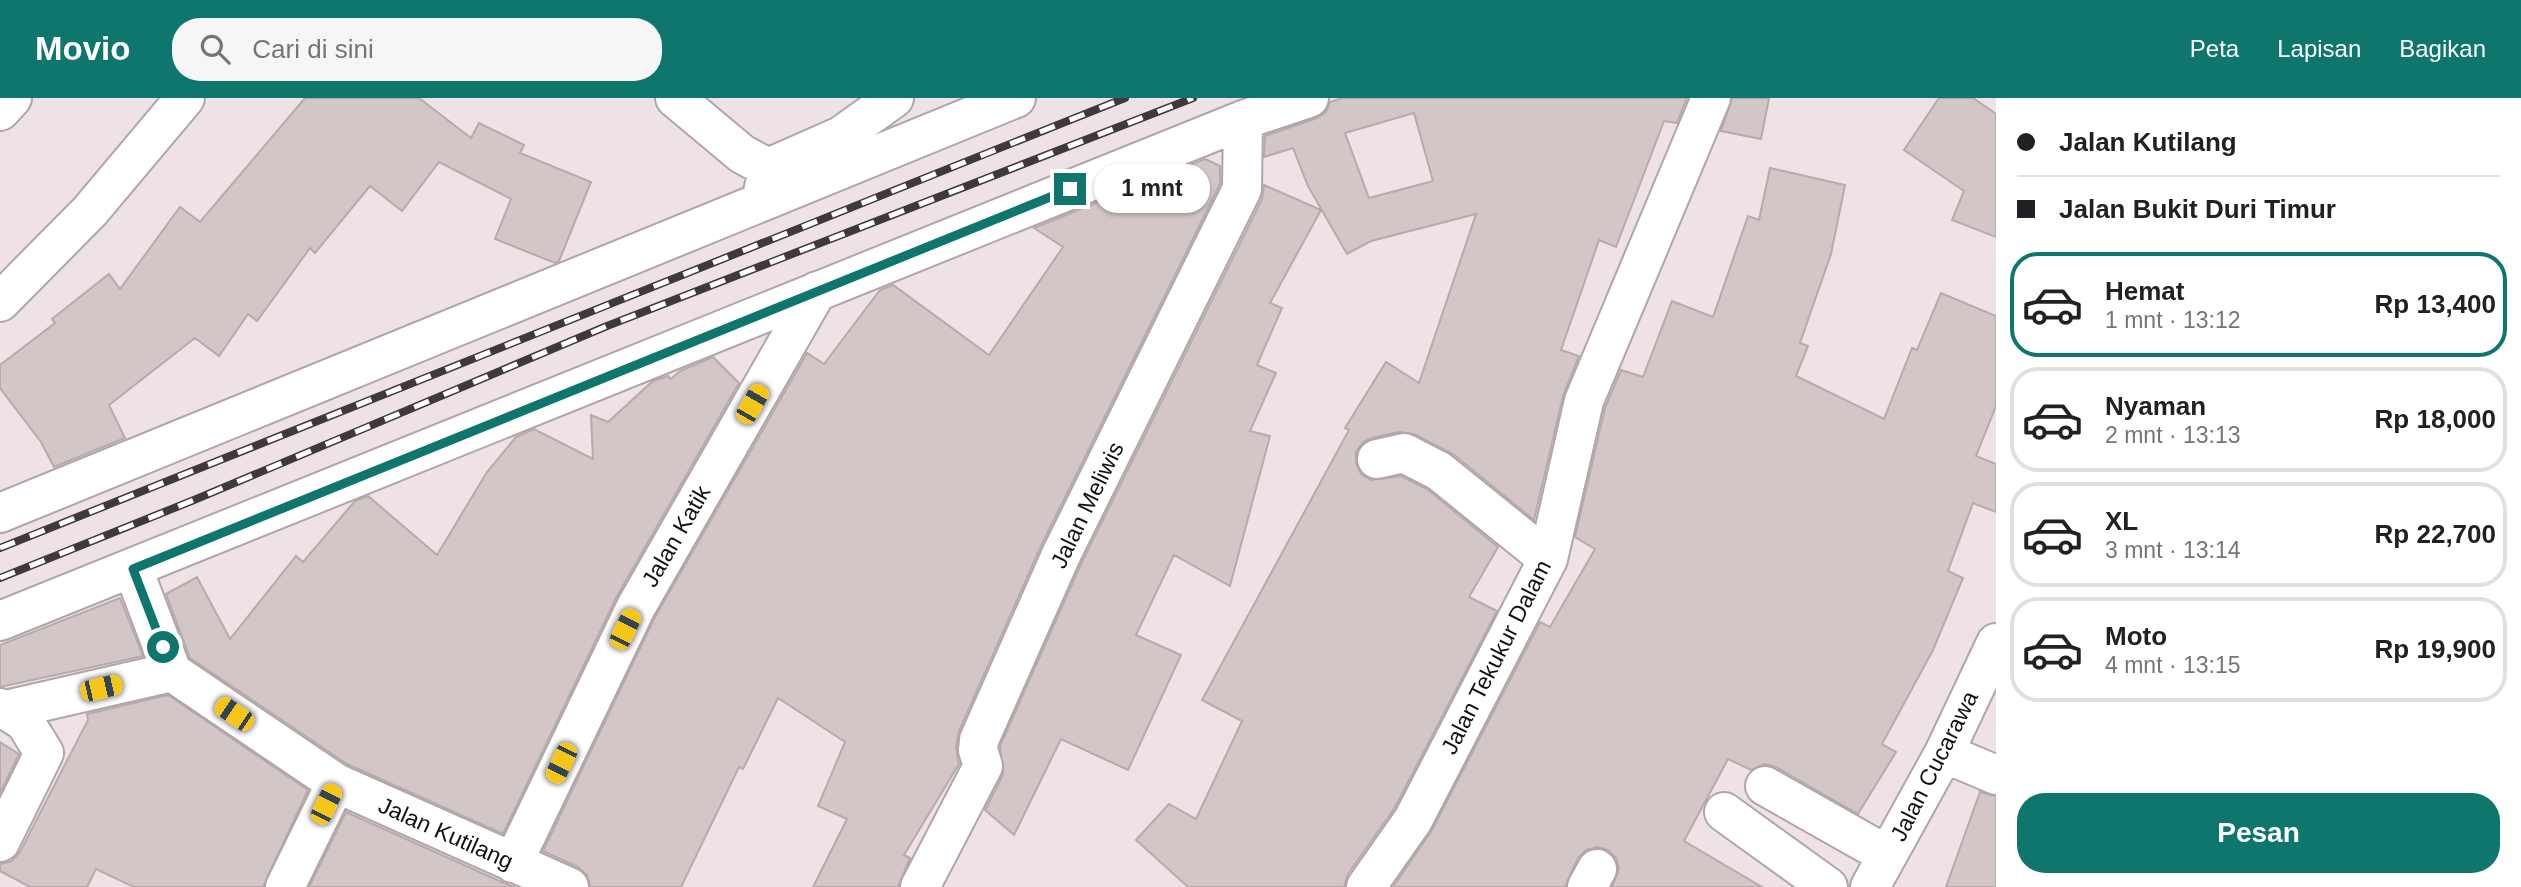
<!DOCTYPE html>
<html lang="id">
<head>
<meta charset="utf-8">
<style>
  body { margin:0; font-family:Arial,sans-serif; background:#f6f6f6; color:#202124; height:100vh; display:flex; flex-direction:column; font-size:26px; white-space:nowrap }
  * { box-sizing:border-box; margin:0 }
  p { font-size:23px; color:#757577 }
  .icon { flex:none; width:38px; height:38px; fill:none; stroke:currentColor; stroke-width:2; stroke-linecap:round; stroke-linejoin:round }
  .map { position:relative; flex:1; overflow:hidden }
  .panel { display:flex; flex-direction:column; background:#fff; width:525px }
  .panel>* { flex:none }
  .guide { display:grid; align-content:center; height:154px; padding:0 21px; background:#fff }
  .end { position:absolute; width:32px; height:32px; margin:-16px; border:9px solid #0f766e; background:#fff; box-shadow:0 0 0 4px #fff }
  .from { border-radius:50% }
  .bubble { position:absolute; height:49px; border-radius:24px; background:#fff; box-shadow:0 2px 5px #0004; font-size:23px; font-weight:700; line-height:49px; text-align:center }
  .car { position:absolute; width:21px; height:42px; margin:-21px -10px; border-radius:9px; box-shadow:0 0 5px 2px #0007; background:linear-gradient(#f5c518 24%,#345 0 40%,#f5c518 0 76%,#345 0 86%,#f5c518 0) }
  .guide b { display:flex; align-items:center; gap:24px; height:66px; font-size:26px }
  .guide b+b { border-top:2px solid #e0e0e0 }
  .guide i { width:18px; height:18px; background:#202124 }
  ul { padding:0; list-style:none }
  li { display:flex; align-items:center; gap:21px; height:105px; margin:0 14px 10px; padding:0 7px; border:4px solid #e0e0e0; border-radius:28px }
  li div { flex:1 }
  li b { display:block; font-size:26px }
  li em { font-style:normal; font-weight:700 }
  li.selected { border-color:#0f766e }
  li>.icon { width:63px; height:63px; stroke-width:1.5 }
  .action { display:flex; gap:14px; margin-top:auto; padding:14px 21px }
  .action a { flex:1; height:80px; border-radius:28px; background:#0f766e; color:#fff; font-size:28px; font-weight:700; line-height:80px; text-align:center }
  header { display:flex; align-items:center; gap:42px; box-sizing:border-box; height:98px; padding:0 35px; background:#0f766e; color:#fff }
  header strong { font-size:33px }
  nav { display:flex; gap:38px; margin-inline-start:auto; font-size:24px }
  .search { width:490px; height:63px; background:#f6f6f6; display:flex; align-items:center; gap:18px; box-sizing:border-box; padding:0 24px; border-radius:28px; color:#757577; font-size:26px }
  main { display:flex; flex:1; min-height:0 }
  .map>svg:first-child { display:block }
  .building { fill:#d2c6c6; stroke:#b6aaaa; stroke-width:2; fill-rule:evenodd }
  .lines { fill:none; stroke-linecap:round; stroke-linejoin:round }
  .minor-casing { stroke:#b1a5a9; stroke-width:42 }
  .minor { stroke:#fff; stroke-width:38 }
  .rail-casing { stroke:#3f393b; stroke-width:8 }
  .rail { stroke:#fff; stroke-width:5; stroke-dasharray:16; stroke-linecap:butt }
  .route { stroke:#0f766e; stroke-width:9 }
  .labels { text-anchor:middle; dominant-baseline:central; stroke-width:5; stroke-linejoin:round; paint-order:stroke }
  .street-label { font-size:23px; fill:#141011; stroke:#fff }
</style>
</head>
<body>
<header>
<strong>Movio</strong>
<div class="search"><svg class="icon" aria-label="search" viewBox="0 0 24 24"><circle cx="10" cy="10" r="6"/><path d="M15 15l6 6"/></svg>Cari di sini</div>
<nav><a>Peta</a><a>Lapisan</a><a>Bagikan</a></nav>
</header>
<main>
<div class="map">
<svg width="1996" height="789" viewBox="0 0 1996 789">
  <rect width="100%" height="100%" fill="#eee2e6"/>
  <path class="building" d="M305,0H419L471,40L479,25L524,47L520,55L591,84L559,163L555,165L495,141L511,101L439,64L402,113L370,88L315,155L310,150L257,223L248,216L219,258L195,240L109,307L125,340L54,369L41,344L0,290V267L55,225L52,221L109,176L120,191L180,109L200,124Z
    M1342,0H1687L1677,25L1664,23L1616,149L1599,142L1561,252L1579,258L1563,298L1534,422L1453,356L1414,336L1399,334L1372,340L1363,344L1356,354V365L1361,376L1371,382L1401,378L1427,391L1498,449L1469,499L1497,513L1394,711L1348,776L1344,789H1188L1136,742L1169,706L1196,721L1242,623L1202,602L1349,332L1345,330L1386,264L1419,285L1476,116L1371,143L1347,156L1308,88L1293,50L1264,59L1265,38L1317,20L1326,14L1330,4ZM1414,15L1433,83L1369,100L1345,35Z
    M1732,0H1769L1761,41L1721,33Z
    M1939,0H1973L1996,16V139L1952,122L1964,93L1904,52Z
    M1205,61L1220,68V86L1041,448L959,633L956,650L959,666L904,757L910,760L898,789H813L847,721L818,708L845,644L778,600L743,671L739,669L681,789H590L587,777L578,769L543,753L655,519L807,255L824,266L880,192L893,187L989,257L1063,149L1034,130Z
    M1770,70L1845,87L1831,156L1800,245L1808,248L1796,278L1884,321L1912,250L1917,252L1941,195L1996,218V308L1976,358L1996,366V414L1973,405L1948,473L1963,480L1933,552L1882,646L1896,654L1858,716L1776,669L1764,666L1751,672L1728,661L1684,743L1762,789H1612L1619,771L1616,760L1608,752L1597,749L1586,752L1578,760L1565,789H1393L1432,732L1540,524L1550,529L1595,451L1575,439L1605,310L1621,272L1643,279L1672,203L1713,219L1748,118L1759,122Z
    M1264,87L1321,112L1270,205L1282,210L1257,267L1276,275L1250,333L1270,338L1230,488L1174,457L1136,537L1181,557L1128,672L1061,641L1014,737L985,712L1003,677L1000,648L1081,466L1262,101Z
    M713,259L739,285L616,500L503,736L347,666L190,560L166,496L197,479L230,541L296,458L303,464L355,403L368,398L437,457L487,374L516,339L534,331L593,361L591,317L608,324L653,283L668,278L671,281L680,273Z
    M120,500L143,558L0,589V547Z
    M168,597L308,692L263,789H134L96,771L87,789H30L0,773V766L12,763L20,754L88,622L87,616Z
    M0,644L19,656L0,695Z
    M1980,694L1996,698V789H1946Z
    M346,714L504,785L515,789H309Z"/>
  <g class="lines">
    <defs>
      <path id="minor" d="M675,0L742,56L768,70
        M0,13L12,0
        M761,104L768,70L841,38L894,0
        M0,204L90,113L185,0
        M1377,361L1404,355L1439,373L1548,461
        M0,415L1016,0
        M133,471L172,574L336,685L569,789
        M0,523L1243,22L1309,0
        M0,610L6,612L172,574
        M1944,655L1996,677
        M1765,688L1887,757
        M1724,714L1828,789
        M0,744L44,655L25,624L6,612
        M513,765L636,509L817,193
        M285,789L336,685
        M920,789L983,668L978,652L979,642L1061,457L1242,91L1243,22
        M1366,789L1413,722L1548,461L1584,303L1711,0
        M1587,789L1597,771
        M1870,789L1944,655L1996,545"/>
    </defs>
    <use href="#minor" class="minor-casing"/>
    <use href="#minor" class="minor"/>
    <defs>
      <path id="rail" d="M0,450L1125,0
        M0,480L194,402L607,228L1193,0"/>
    </defs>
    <use href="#rail" class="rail-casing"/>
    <use href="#rail" class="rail"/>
  </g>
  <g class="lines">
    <path class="route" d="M163,549L133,471L1070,91"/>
  </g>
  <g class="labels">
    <g class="street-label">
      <text transform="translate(1087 407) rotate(-64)">Jalan Meliwis</text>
      <text transform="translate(676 438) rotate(-60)">Jalan Katik</text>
      <text transform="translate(1496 559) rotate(-63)">Jalan Tekukur Dalam</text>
      <text transform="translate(1934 668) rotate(-63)">Jalan Cucarawa</text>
      <text transform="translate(446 735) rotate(24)">Jalan Kutilang</text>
    </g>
  </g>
</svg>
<i class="end from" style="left:163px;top:549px"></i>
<i class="end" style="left:1070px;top:91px"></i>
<div class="bubble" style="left:1094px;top:66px;width:116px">1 mnt</div>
<i class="car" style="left:752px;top:306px;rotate:30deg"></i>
<i class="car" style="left:625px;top:531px;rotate:26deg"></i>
<i class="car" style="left:101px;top:590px;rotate:77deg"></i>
<i class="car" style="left:234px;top:616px;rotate:304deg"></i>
<i class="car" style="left:561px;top:665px;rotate:206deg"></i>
<i class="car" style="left:326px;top:706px;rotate:26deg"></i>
</div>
<section class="panel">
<div class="guide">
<b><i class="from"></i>Jalan Kutilang</b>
<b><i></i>Jalan Bukit Duri Timur</b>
</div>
<ul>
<li class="selected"><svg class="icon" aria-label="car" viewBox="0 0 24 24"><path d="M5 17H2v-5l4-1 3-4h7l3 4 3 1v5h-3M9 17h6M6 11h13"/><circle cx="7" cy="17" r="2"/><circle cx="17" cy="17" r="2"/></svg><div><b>Hemat</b><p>1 mnt · 13:12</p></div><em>Rp 13,400</em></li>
<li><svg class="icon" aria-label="car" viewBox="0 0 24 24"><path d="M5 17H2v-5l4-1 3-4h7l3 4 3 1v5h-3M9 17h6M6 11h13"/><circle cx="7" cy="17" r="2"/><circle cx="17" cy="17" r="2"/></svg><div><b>Nyaman</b><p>2 mnt · 13:13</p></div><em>Rp 18,000</em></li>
<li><svg class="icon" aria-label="car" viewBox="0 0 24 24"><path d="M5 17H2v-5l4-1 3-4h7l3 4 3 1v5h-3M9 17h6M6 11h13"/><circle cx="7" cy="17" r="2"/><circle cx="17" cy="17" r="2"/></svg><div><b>XL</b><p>3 mnt · 13:14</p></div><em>Rp 22,700</em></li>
<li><svg class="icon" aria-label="car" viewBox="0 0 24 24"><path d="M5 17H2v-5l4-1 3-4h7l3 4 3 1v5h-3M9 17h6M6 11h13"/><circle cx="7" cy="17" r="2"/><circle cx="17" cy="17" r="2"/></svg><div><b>Moto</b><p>4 mnt · 13:15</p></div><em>Rp 19,900</em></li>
</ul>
<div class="action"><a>Pesan</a></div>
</section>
</main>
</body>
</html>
